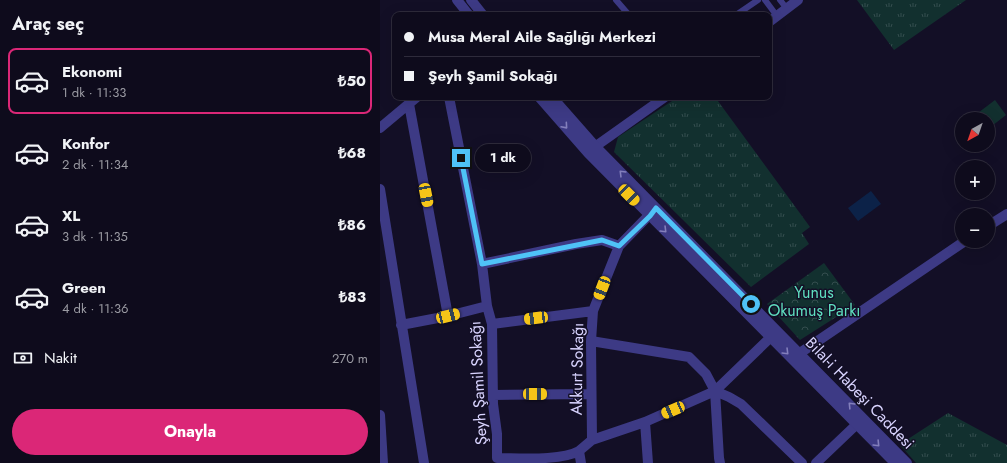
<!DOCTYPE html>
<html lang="tr">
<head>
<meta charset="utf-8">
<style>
  body { margin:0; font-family:Jost,sans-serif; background:#1c1929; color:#f1f3f6; height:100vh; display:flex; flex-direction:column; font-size:15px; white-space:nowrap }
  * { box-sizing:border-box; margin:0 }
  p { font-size:13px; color:#9b9ba3 }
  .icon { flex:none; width:22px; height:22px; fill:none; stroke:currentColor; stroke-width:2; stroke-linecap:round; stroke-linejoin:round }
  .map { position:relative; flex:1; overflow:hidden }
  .details { display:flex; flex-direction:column; background:#0e0b1c; width:380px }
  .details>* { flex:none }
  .top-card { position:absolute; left:12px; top:12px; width:380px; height:88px; border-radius:8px; box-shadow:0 4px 16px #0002,0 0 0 1px #2e2b3b; display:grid; align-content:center; height:88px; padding:0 12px; background:#0e0b1c }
  .needle { width:26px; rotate:220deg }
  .controls { position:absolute; left:575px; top:112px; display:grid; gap:8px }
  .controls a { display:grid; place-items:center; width:40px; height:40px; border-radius:50%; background:#0e0b1c; box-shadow:0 4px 16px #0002,0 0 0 1px #2e2b3b; font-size:20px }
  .end { position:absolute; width:18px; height:18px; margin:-9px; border:5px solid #4fc3f7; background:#111; box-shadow:0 0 0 2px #111 }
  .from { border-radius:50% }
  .bubble { position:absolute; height:28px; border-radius:14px; background:#0e0b1c; box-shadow:0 4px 16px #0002,0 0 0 1px #2e2b3b; font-size:13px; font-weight:700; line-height:28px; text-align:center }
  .car { position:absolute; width:12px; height:24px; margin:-12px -6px; border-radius:5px; box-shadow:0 0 3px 1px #0007; background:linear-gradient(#f5c518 24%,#345 0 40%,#f5c518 0 76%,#345 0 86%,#f5c518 0) }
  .top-card b { display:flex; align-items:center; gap:14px; height:38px; font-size:15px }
  .top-card b+b { border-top:1px solid #2e2b3b }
  .top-card i { width:10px; height:10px; background:#f1f3f6 }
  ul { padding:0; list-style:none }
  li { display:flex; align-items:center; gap:12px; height:66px; margin:0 8px 6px; padding:0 4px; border:2px solid transparent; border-radius:8px }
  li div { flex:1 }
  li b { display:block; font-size:15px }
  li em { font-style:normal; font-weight:700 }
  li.current { border-color:#db2777 }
  li>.icon { width:36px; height:36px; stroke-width:1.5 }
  h2 { padding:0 12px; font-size:18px; line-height:48px }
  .pay { display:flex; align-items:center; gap:10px; height:44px; padding:0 12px; font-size:15px }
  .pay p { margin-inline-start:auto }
  .button { display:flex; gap:8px; margin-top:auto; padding:8px 12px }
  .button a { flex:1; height:46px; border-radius:24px; background:#db2777; color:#fff; font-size:16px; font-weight:700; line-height:46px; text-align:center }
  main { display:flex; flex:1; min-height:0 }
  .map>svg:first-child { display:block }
  .grass { fill:url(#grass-tufts) }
  .park { fill:url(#park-crowns) }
  .pitch { fill:#12302f }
  .water { fill:#0c2248 }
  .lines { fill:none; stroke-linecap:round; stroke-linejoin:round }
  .service { stroke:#3d3a85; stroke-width:6 }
  .minor { stroke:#3d3a85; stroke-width:10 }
  .tertiary { stroke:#3d3a85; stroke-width:10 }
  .oneway { stroke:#837fbc }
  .route { stroke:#4fc3f7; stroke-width:5 }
  .labels { text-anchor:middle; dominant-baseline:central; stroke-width:3; stroke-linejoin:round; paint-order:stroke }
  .park-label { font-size:16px; fill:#5fe0c0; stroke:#130f26 }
  .street-label { font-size:16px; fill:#d9d4ff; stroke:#130f26 }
</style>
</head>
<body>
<main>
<section class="details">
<h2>Araç seç</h2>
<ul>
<li class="current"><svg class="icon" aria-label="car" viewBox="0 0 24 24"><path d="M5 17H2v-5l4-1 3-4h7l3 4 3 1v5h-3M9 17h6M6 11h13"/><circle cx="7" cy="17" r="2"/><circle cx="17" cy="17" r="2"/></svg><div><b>Ekonomi</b><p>1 dk · 11:33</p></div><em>₺50</em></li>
<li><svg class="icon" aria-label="car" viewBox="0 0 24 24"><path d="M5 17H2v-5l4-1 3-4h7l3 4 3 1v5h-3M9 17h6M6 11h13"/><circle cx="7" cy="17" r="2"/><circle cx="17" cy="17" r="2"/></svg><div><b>Konfor</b><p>2 dk · 11:34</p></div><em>₺68</em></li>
<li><svg class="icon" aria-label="car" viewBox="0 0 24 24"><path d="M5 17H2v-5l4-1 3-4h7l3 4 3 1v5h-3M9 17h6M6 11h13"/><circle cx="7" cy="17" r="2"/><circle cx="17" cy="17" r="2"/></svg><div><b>XL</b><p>3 dk · 11:35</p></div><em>₺86</em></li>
<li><svg class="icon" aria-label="car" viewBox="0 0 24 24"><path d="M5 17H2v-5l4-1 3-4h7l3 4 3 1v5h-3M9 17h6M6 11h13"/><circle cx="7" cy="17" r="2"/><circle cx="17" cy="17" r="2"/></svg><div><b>Green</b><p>4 dk · 11:36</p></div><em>₺83</em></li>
</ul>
<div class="pay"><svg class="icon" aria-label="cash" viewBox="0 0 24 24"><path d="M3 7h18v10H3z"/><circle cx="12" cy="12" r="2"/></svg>Nakit<p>270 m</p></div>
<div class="button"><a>Onayla</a></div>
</section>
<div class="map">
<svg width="627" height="463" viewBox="0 0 627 463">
  <defs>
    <pattern id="grass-tufts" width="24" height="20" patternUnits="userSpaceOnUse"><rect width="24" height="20" fill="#12302f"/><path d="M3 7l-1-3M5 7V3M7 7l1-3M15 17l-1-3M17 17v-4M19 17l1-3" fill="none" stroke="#344d4e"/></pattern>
    <pattern id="park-crowns" width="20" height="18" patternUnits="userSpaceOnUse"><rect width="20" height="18" fill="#12302f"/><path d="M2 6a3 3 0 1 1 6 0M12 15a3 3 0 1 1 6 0" fill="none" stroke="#344d4e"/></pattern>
  </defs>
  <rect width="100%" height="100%" fill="#130f26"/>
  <path class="grass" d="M477,0H586L514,50Z
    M298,97H335L430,227L422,233L429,244L371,287L234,152L238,137Z
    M568,413L627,445V463H536L521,446L528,439Z"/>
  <path class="park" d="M444,263L475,305L420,340L387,304Z"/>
  <path class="pitch" d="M615,100L626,115L608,129V119H590Z
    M445,279L465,305L452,315L432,289Z"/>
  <path class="water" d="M491,191L501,204L478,221L468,208Z"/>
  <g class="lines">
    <path class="service" d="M236,0L249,15
      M385,0L397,16
      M400,0L407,9
      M356,15L378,0"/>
    <path class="minor" d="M389,22L418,0
      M0,128L37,97
      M209,151L285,97
      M0,189L44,463
      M608,226L627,214
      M102,264L196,244L222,240L239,246
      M107,306L112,324L113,404L117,434V458
      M68,316L107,306L102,264L69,97
      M112,324L213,311
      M21,325L68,316L29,104
      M211,341L309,357L326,374L335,391L339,458L340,463
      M420,353L585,241
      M335,391L349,397L361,404L422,463
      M113,395L211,394
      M0,415L3,463
      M265,422L268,463
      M212,440L265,422L335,391L391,337
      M117,458C140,458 181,461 199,451
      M201,463L199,451L212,440L211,341L213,311L239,246L275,209
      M436,463L477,424"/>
    <path class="tertiary" d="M77,0L89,15
      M91,0L103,15
      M159,97L208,153L515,463
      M172,97L216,147L527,463"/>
  </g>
  <defs><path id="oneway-chevron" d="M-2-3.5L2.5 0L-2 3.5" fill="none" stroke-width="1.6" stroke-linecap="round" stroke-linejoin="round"/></defs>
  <g class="oneway">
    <use href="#oneway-chevron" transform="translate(185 126) rotate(49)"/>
    <use href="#oneway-chevron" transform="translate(242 173) rotate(-135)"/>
    <use href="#oneway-chevron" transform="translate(284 230) rotate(45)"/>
    <use href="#oneway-chevron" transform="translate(406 352) rotate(45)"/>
    <use href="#oneway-chevron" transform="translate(471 405) rotate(-134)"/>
    <use href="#oneway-chevron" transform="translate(497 444) rotate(46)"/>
  </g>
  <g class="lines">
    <path class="route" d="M81,158L102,264L222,240L239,246L270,216L276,208L371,304"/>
  </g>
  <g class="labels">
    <g class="park-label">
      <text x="434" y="292">Yunus<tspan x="434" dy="18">Okumuş Parkı</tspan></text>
    </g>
    <g class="street-label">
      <text transform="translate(197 369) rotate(-89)">Akkurt Sokağı</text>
      <text transform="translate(98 383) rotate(-93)">Şeyh Şamil Sokağı</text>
      <text transform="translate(480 393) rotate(46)">Bilal-i Habeşi Caddesi</text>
    </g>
  </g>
</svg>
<div class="controls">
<a><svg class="needle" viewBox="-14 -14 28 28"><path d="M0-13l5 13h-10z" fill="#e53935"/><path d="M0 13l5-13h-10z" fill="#9b9ba3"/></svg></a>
<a>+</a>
<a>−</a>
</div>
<i class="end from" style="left:371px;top:304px"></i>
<i class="end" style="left:81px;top:158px"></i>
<div class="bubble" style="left:95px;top:144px;width:56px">1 dk</div>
<i class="car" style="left:46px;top:195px;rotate:169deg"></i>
<i class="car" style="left:249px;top:195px;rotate:135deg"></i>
<i class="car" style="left:222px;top:288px;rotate:201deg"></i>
<i class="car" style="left:68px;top:316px;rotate:76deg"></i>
<i class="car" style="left:156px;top:318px;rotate:263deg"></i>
<i class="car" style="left:155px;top:394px;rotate:90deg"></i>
<i class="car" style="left:293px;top:410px;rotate:247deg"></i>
<div class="top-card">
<b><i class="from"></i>Musa Meral Aile Sağlığı Merkezi</b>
<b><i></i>Şeyh Şamil Sokağı</b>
</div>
</div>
</main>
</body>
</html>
